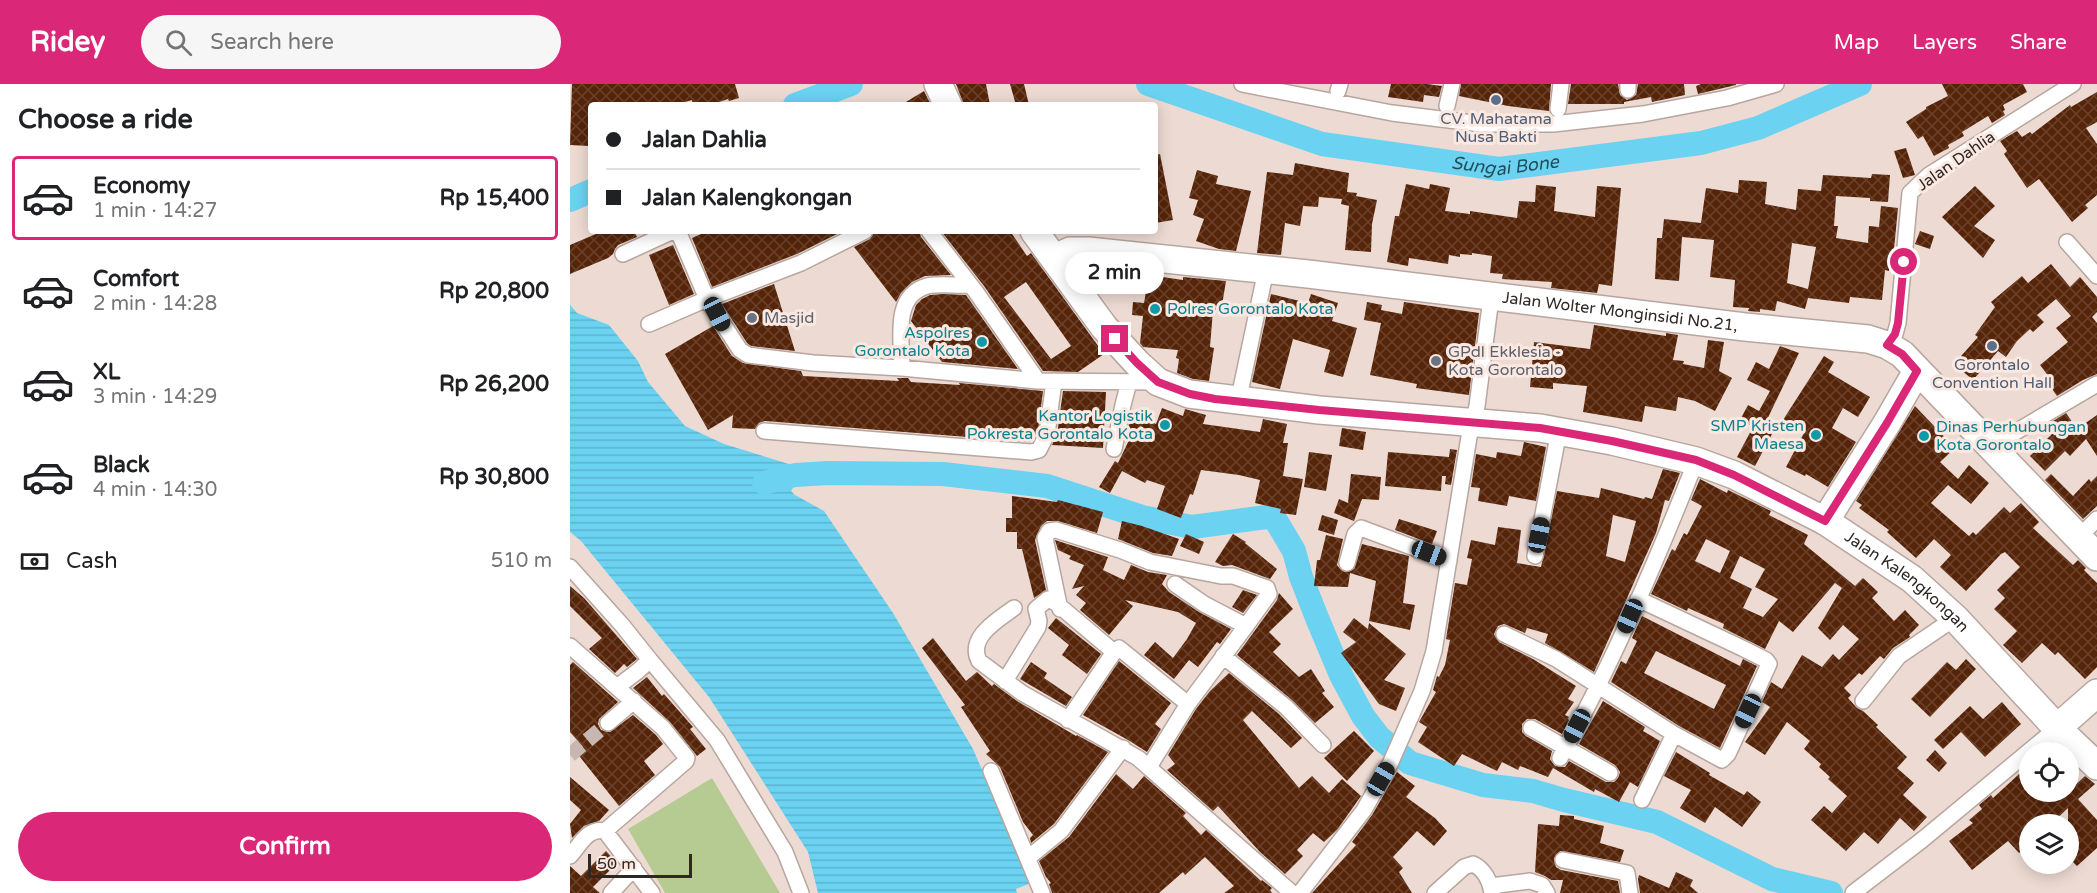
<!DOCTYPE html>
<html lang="en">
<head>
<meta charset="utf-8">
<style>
  body { margin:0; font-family:"Varela Round",sans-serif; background:#f6f6f6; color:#202124; height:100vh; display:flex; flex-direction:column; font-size:22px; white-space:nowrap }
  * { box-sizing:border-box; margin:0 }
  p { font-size:20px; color:#757577 }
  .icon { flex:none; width:33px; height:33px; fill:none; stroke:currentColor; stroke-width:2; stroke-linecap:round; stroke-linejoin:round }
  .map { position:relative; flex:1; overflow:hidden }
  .side { display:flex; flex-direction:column; background:#fff; width:570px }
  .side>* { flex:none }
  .banner { position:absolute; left:18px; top:18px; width:570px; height:132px; border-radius:6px; box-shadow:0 3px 15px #0003; display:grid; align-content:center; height:132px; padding:0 18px; background:#fff }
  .buttons { position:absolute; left:1449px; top:658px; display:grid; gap:12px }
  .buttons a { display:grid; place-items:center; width:60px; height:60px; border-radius:50%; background:#fff; box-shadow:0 3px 15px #0003; font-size:30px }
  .scale { position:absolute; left:18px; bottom:15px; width:104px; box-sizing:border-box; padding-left:6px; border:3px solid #2e2724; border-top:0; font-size:16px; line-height:21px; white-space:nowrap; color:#2e2724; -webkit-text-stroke:4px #fae8e1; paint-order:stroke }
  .end { position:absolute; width:27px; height:27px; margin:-14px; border:8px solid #db2777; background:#fff; box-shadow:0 0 0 3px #fff }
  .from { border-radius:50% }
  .bubble { position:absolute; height:42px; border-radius:21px; background:#fff; box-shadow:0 3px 15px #0003; font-size:20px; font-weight:800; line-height:42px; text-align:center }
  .car { position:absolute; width:18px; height:36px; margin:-18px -9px; border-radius:8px; box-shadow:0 0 4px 2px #0007; background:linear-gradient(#222 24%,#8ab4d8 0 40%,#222 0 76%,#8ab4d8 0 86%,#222 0) }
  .banner b { display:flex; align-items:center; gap:21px; height:57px; font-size:22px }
  .banner b+b { border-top:2px solid #e0e0e0 }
  .banner i { width:15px; height:15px; background:#202124 }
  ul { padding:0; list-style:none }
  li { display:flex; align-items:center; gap:18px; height:84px; margin:0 12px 9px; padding:0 6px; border:3px solid transparent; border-radius:6px }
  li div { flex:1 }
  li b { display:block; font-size:22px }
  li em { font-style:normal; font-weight:800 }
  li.current { border-color:#db2777 }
  li>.icon { width:54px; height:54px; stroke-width:1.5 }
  h2 { padding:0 18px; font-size:27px; line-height:72px }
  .pay { display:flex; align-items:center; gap:15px; height:66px; padding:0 18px; font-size:22px }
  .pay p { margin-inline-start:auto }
  .cta { display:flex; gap:12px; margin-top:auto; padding:12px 18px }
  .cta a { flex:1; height:69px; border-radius:36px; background:#db2777; color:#fff; font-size:24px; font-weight:800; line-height:69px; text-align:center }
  header { display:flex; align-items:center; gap:36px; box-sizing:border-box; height:84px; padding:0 30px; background:#db2777; color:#fff }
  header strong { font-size:28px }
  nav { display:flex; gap:33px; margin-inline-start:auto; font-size:21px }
  .search { width:420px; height:54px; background:#f6f6f6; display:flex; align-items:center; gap:15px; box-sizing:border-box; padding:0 21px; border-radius:33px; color:#757577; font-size:22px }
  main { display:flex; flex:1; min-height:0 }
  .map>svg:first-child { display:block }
  .grass { fill:#b6cb92 }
  .water { fill:url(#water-rules) }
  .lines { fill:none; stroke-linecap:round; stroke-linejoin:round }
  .river { stroke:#6bd2f1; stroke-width:24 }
  .building { fill:url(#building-cross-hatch); fill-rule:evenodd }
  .street-tunnel { stroke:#c7b7b0; stroke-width:15; stroke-dasharray:15 8; stroke-linecap:butt }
  .street-casing { stroke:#b7a69f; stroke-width:18 }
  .highway-casing { stroke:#b7a69f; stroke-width:30 }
  .street { stroke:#fff; stroke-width:15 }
  .highway { stroke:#fff; stroke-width:27 }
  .route { stroke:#db2777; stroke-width:8 }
  .service-dot { fill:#5c6f8a; stroke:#fae8e1; stroke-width:2 }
  .culture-dot { fill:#0f9aa8; stroke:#fae8e1; stroke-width:2 }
  .worship-dot { fill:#6b7280; stroke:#fae8e1; stroke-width:2 }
  .labels { text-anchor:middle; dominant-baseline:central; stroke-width:6; stroke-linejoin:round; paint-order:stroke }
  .service-label { font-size:16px; fill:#4e5e75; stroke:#fae8e1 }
  .street-label { font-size:16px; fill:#2e2724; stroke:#fae8e1 }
  .culture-label { font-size:16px; fill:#0d838f; stroke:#fae8e1; text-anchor:end }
  .worship-label { font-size:16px; fill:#5b616d; stroke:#fae8e1; text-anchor:start }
  .water-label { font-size:18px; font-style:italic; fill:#204d5a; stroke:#fae8e1 }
</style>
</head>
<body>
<header>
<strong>Ridey</strong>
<div class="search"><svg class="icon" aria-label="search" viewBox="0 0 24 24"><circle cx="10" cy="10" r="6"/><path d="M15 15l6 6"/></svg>Search here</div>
<nav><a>Map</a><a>Layers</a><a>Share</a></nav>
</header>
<main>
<section class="side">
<h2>Choose a ride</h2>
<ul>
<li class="current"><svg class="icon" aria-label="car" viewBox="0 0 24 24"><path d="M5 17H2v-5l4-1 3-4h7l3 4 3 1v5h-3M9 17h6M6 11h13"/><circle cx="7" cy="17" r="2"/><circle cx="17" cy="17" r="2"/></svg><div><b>Economy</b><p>1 min · 14:27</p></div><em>Rp 15,400</em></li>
<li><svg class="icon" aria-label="car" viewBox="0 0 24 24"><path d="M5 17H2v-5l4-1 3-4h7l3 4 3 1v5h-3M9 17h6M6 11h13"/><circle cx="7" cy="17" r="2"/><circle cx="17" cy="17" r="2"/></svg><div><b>Comfort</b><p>2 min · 14:28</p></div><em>Rp 20,800</em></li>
<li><svg class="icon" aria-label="car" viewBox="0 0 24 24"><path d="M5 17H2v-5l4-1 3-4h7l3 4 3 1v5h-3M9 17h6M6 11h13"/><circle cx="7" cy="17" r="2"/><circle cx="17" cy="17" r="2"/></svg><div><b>XL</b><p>3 min · 14:29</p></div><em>Rp 26,200</em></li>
<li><svg class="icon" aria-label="car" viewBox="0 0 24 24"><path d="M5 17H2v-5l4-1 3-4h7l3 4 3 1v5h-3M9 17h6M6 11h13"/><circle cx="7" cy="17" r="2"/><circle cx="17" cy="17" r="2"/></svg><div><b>Black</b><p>4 min · 14:30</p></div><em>Rp 30,800</em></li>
</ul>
<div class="pay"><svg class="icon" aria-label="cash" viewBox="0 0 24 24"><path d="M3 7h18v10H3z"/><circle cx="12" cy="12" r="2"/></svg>Cash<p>510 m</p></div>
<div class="cta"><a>Confirm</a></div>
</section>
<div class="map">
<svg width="1527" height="809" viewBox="0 0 1527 809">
  <defs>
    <pattern id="water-rules" width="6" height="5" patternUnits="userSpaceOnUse" patternTransform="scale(1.5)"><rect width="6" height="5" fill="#6bd2f1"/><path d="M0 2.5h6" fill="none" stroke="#5db4ce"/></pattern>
    <pattern id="building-cross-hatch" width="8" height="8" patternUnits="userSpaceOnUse" patternTransform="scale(1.5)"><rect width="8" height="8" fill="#562409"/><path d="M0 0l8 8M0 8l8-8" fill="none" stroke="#6b432d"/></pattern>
  </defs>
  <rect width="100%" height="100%" fill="#eddbd3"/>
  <path class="grass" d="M142,694L210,809H95L58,745Z"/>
  <path class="water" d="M0,221L7,229L39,241L68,277L78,298L115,342L154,360L222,381L226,399L221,407L225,411L254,427L323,529L403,665L461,799L446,805L447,809H248L238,768L139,613L11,457L0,448Z"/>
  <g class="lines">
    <g class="river">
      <path id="s1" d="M578,0L752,60L929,85L1131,59L1188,44L1290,0"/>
      <path d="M225,21L281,0"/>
      <path d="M0,116L21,107"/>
      <path d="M194,399L225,391L258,389L373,390L477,402L572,433L622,443L696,433L705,435L724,467L731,493L747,534L771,591L793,632L809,653L840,679L913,701L963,707L994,716L1087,738L1202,795L1261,809"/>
    </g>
  </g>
  <path class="building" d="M2,0H165L169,14L159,17L158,15L140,21H123L122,16L104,21H21L19,62L0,61Z
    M386,0H416L420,21H394Z
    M440,0H454L459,21H446Z
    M821,0H857L872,2L869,13L854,11L853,18L818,13Z
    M891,0H981L979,27L938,22L889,12Z
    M1001,0H1048L1050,11L1057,16L1066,11L1068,0H1114L1115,11L1082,18L1081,13L1054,18V20H998Z
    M1131,0H1166V1L1128,10L1126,2Z
    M1372,0H1453L1457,8L1433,21L1435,26L1433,27L1435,31L1422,39L1418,32L1392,48L1394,52L1378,61L1379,64L1364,72L1353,52L1348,55L1336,38L1356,25V23L1378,12Z
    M354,7L361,21H331Z
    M1527,8V38L1516,44L1527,60V111L1515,121L1518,124L1502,138L1469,95L1457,104L1434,70L1437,67L1430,57L1447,47L1452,53L1460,48L1462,50L1500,21L1501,23Z
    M1336,64L1345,91L1333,94L1324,67Z
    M590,70L603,136L585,139V71Z
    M725,79L779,89L777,108L787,109L786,112L807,116L802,140L801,168L775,166L779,122L771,120L772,115L749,113L748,123L733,122L730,142L715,139L711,171L687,169L697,88L723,91Z
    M627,86L648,92L646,100L681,107L666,167L649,165L626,157L634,135L623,131L628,116L619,114Z
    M1302,90L1320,91L1318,118L1300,117V114L1266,112L1264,142H1268L1266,154L1298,159L1299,142L1309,143L1311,122L1328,124L1324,165H1322L1319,187L1315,186L1312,216L1280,213L1279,219L1238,214L1235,225L1207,217L1205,227L1190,225V228L1178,227L1179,224L1163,223L1165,196L1140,193L1144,156L1112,153L1109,197L1085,195L1087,154H1092L1094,135L1131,139L1136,104L1168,109L1169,96L1197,98L1195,120L1226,126L1228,105L1251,107L1253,91L1301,94ZM1222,159L1246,163L1238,205L1217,199Z
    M836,100L859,105L860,100L880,104L875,127L900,130V127L947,134L949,117L965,118L966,101L986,103L984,127L1025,133L1027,102L1051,104L1042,202L1029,200L1027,209L981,204L982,198L932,195L933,190L920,189L922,172L902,169V171L890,170V173L879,171L878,180L839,174L838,182L817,178L825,132H829Z
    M1405,102L1425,122L1404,142L1425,156L1413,174L1372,133Z
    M33,147H64L67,153L48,161L45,165L43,170L38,174L0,190V161Z
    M138,147H273L227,170L142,203L122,154Z
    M305,147H349L351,153L381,191L355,192L342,198L331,209L326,218L284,163L300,155Z
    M371,147H440L457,172L461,169L534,270L508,288L473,287L414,202ZM456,198L501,262L481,275L434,213Z
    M1350,147L1364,152L1360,165L1345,160Z
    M103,161L124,210L99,221L79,171Z
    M1481,180L1500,203L1510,193L1527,213V228L1522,233L1527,239V290L1513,296L1487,312L1475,295L1479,293L1470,281L1498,258L1486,244L1501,232L1486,215L1467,231L1474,238L1463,248L1460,245L1447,257L1436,273L1428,267L1403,296L1384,280L1408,253L1405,251L1425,223L1421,218L1452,192L1458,199Z
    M579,191L613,196V193L656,197L651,227L643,226L640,263L644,264L639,297L623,295L607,289L609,275L606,274L608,266L573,263L570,259L573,232L562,231L563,218L574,219Z
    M204,200L225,267L181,262L177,259L152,220Z
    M373,210L396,211L448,285L372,278L341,237L346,221L352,215L360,211Z
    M701,210L738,219L741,210L768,219L762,237L787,244L773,293L754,288L760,266L723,255L710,305L682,298Z
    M797,218L812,221L811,226L832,230L834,218L909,229L899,311L846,304L847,300L800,291L811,239L794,236Z
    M1024,241L1096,252V249L1108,251L1103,276L1114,277L1113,280L1134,284L1138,256L1154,258L1149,287L1162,294L1145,327L1125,317L1108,313L1106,327L1075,322L1072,338L1013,328L1017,302L983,299V305L960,303L964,258L1020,265Z
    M143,242L162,272L173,279L231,287L233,292L329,297L327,294H338L341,298L390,301L389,299L473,307L468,347L460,358L195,337L189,339L185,345L162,344L163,331L138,346L95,270Z
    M1210,262L1229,269L1193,344L1202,350L1185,382L1167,373L1183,343L1170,336L1178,321L1189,327L1200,307L1177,296L1186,278L1199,285Z
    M1254,272L1264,278L1258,288L1300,313L1288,333L1273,324L1262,344L1286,358L1258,403L1236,390L1235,392L1216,383L1235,347L1213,336Z
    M493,307L536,308L533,364L482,361L487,351Z
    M1345,322L1385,364L1370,378L1388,395L1399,381L1419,399L1401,420L1378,401L1361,419L1399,452L1403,448L1406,451L1434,423L1440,429L1451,419L1469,438L1463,444L1503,481L1508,476L1516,484L1514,486L1527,499V583L1515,595L1488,568L1485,571L1472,559L1452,579L1433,561L1447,547L1424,525L1435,514L1427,506L1450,483L1435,468L1431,470L1396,507L1370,483L1381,471L1364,455L1346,474L1317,448L1319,446L1289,424L1292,421L1286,417Z
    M592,324L613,332L615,325L636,331L633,340L690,348L693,335L717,340L713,359H718L713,392L733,395L726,431L710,429L711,425L685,419L690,396L669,391L631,386L623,411L620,410L611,434L587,425L595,402L577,396L575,399L552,387L540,409L529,403L545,377L548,379L561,352L557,350L561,328L586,340Z
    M1496,329L1507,345L1527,331V372L1516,355L1500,372L1495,367L1475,387L1460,372L1481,351L1475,342Z
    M772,344L796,348L793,366L769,362Z
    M954,358L976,363L966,417L939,412L937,422L908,417L910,404L901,403L906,370L926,374L927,368L951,372Z
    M880,365L887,366L881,401L875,400L876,392H872L871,407L815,402L818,368L879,373Z
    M739,368L762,371L756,407L734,403Z
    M1093,385L1110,389L1099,417L1095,416L1086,449L1024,588L975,559L978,550L957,544L955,549L934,540L928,542L924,550L929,558L963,575L1006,602L998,615L1004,618L995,631L999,633L998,635L999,636L992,650L965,635H957L952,640V648L956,652L982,667L980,675L985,682L995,683L999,677L1036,698H1044L1048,694L1050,688L1045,681L1009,660L1033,617L1075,643L1073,647L1090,657L1068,703L1060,698L1049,718L1025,705L1024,708L983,684L978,693L950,682L948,686L932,678L927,687L892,670L884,682L848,658L857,643L849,638L866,608L863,606L867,592L869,593L875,581L880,556L876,555L885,499L897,501L902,475L897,474L901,456L925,461L928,443L951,446L947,479L971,483L987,407L1029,414L1031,404L1074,415L1075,413L1082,415ZM1043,431L1066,437L1055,478L1036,472Z
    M781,390L811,393L809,416L792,415L784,437L764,429L769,415L778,419Z
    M1481,390L1503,412L1519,395L1521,398L1527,392V422L1513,435L1475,396Z
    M1130,395L1157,409L1158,406L1201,427L1199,431L1238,451L1234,460L1285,502L1293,494L1308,508L1302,514L1324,537L1335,526L1349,541L1339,551L1340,553L1323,564L1314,575L1310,572L1292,591L1289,589L1274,604L1281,611L1278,614L1287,624L1293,627L1308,641L1306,643L1337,673L1327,684L1344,699L1333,711L1357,733L1344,747L1330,734L1308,760L1294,748L1276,767L1241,736L1254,722L1262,729L1277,712L1258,695L1260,693L1249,683L1251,680L1234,665L1240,657L1217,638L1195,671L1175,658L1200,623L1192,618L1201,598L1212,605L1232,571L1252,583L1263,570L1269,576L1289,555L1273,541L1260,556L1248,544L1272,504L1265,499L1223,548L1209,537L1195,565L1153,544L1154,540L1118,524L1117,527L1081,510L1102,465L1105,467L1114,449L1117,451L1132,422L1121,416ZM1136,455L1160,467L1150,489L1125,477ZM1170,472L1195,485L1185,503L1208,515L1193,533L1173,524L1182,505L1160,494Z
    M442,412L487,418L488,416L533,428L527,449L488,437H477L471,442L465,456L476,506L464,514L452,465H447V448H436V434H442Z
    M752,431L768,436L764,451L748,446Z
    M829,435L867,447L862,460L825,446Z
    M552,437L572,442L609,455L602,472L583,469L548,455Z
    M616,450L634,458L629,470L610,462Z
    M663,450L676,458L675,459L707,485L700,495L662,481L653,482L645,478Z
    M756,451L773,455L767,481L771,486L775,488L784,485L792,460L839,472L833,519L845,521L840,546L799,537L806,497L780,489L778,503L744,502L747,476H750Z
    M485,456L538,473L533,486L554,496L561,481L578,488L597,491L592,500L599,508L629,528L661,545L650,560L647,558L628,583L619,576L604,595L574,571L585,558L603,574L617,555L626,539L608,528L555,516L563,522L539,551L510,526L516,519L506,511L514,502L502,505L514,481L499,475L501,472L488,466Z
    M0,502L14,514L67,575L57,583L54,580L45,589L19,565L32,554L0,522Z
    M673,506L687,511L673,529L662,523Z
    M709,509L723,525L699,548L711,560L703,568L729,593L741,585L755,607L752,609L764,623L745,639L722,616L667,571L707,516Z
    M1072,532L1170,582L1173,575L1187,582L1150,664L1109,642L1041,598L1051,577L1056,580L1067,557L1062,554ZM1086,567L1156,601L1144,625L1074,589Z
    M486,534L531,570L517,590L492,571L499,561L478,544Z
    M784,534L798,545L799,539L836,570L814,596L835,604L826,627L809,620L771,569L786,558L773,548Z
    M363,554L396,597L407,588L422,602L424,600L447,617L506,652L507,651L538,668L484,740L461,759L460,754L463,751L453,738L430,683L416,670L420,667L391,623L395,621L352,564Z
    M1396,575L1406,585L1360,633L1341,615L1377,578L1386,586Z
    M549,577L601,619L585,640L591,645L577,668L558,656L513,631Z
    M3,578L48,618L29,635L28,640L31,646L40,648L63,631L86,651L93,660L74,677L85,691L49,722L6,668L13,663L0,648V581Z
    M461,578L477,589L474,594L502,613L496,622L450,595Z
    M659,589L709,630L732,654L721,664L682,627L673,636L729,704L742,692L759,709L772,695L791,712L767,746L754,758L743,749L727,766L733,772L715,790L690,768L648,722L643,727L597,686L605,680L598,671L626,625L640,607Z
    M77,593L92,612L94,610L123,643L120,645L136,665L127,672L100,638L63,604Z
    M1432,618L1451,640L1415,673L1391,648L1373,665L1364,656L1400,622L1413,635Z
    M784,647L804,667L777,697L754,674Z
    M1365,666L1377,679L1369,688L1356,676Z
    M1106,668L1140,689L1139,691L1174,711L1177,707L1191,718L1172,743L1145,723L1135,739L1110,724L1121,706L1094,692Z
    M1460,680V708H1498V704L1500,706L1515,692L1525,700L1508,715L1527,736V764L1507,782L1498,773V724L1480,741H1460V760L1449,769L1438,757L1402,786L1379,757L1403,739L1399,736L1412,725L1409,721L1421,711L1423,714Z
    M827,688L845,702L836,713L865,734L877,747L864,762L847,747L823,773L833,784L829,788L842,809H742L786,761L782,758L802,731Z
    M546,690L563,705L574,692L616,729L613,732L631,751L636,746L691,797L692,796L702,804L700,806L702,809H654L664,802L635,773L615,791L613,788L589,809H482L479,800L481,799L476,793L469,777L499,753Z
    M0,693L39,726L29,737L14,742L2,754L0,740L11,726L0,716Z
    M990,731L1004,732V735L1034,742L1030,759L1054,766L1050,778L990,767L984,774L986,783L991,786L1048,797L1050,809H990L993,796H981L975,792L965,788L968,740L989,742Z
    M36,767L47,779L23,803L30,809H0V782L11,792Z
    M1106,788L1123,796L1120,802L1128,809H1070L1068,795L1069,791L1099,804Z"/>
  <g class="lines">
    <path class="street-tunnel" d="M0,671L38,639"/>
    <defs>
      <path id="street" d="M672,0L822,29L911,40H983L1073,30L1157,14L1206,0
        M1058,0V6
        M768,7L770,0
        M877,22L882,0
        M988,25L991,0
        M295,147L231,179L137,215L170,266L178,271L243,279L332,284L468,297L588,298
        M359,147L406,208L468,297
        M1497,158L1527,192
        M53,170L103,147
        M79,240L137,215L108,147
        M1317,261L1325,250L1328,239L1340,109L1359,91L1503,0
        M332,284C332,256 322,212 357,202C370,199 386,202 399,201
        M668,318L696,186
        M194,347L461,368L469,366L477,350L484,297
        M1420,363L1527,300
        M544,365L553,321L559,298
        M1508,454L1527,435
        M965,472L989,347
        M777,479L785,450L791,444L879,477
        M0,483L52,541L80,576L68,587L47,603
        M444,524C428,536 397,553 409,577L452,609L568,674L722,809
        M490,525L475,454L479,447L486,446L550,466L580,478L651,492H663L697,504L699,510L676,542
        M934,550L986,575L1104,650L1152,676L1158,670L1199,580L1196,576L1172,564L1068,515
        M0,562L93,644L117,674L116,677L35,747
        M653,572L716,623L753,661
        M80,576L147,656L215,768L231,809
        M435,597L468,543L469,537L466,525L478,515L486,519L544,568
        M1293,617L1329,572L1385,534
        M498,636L544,568L549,564L618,620
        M38,639L64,617
        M961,644L1040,689
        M990,674C1043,579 1086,478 1126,377
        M579,683L618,620L676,542L634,520L605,500
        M421,687L472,809
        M1072,716L1104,650
        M0,772C10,761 18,743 35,747L82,809
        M458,774L491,747L553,664
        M993,776L1057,789L1060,809
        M921,802L960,797L972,801L977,809
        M41,809L64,784
        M730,809L794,726L820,680L852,607L864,567L899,353L907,322L921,214
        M865,809L894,783L903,780C914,785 920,797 922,809
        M1283,809L1352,756L1487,644"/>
      <g id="highway">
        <path d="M368,0L378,21"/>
        <path id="s2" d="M464,147L534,243L567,279L588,298L619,310L749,326L970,344L1042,357L1126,377L1164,391L1255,437L1342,495L1385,534L1487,644L1527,682"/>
        <path id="s3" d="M485,174L500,167H518L738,190L1175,243L1298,255L1317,261L1332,270L1527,473"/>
        <path d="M1255,437L1317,339L1347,287"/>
        <path d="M1487,644L1527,609"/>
      </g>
    </defs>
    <use href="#street" class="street-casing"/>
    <use href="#highway" class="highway-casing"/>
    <use href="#street" class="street"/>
    <use href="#highway" class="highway"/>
  </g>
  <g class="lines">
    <path class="route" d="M545,255L567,279L588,298L620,310L645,315L749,326L970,344L1042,357L1126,376L1164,391L1255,437L1317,339L1347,287L1332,270L1317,261L1325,250L1328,239L1334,178"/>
  </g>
  <g class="service-dot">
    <circle cx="926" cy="16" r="6"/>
    <circle cx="1422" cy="262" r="6"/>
  </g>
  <g class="culture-dot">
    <circle cx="585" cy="225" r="6"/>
    <circle cx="412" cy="258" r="6"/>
    <circle cx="595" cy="341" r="6"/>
    <circle cx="1246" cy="351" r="6"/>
    <circle cx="1354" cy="352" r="6"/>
  </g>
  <g class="worship-dot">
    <circle cx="182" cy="234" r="6"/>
    <circle cx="866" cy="277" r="6"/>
  </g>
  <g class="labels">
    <g class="service-label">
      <text x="926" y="35">CV. Mahatama<tspan x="926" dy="18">Nusa Bakti</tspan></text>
      <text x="1422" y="281">Gorontalo<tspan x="1422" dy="18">Convention Hall</tspan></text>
    </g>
    <g class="street-label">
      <text transform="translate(1386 77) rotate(-35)">Jalan Dahlia</text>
      <text stroke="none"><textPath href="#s3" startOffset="570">Jalan Wolter Monginsidi No.21,</textPath></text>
      <text stroke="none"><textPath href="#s2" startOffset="986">Jalan Kalengkongan</textPath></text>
    </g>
    <g class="culture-label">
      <text x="597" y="225" text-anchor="start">Polres Gorontalo Kota</text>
      <text x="400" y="249">Aspolres<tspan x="400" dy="18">Gorontalo Kota</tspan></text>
      <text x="583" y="332">Kantor Logistik<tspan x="583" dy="18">Pokresta Gorontalo Kota</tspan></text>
      <text x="1234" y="342">SMP Kristen<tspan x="1234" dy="18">Maesa</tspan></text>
      <text x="1366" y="343" text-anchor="start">Dinas Perhubungan<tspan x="1366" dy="18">Kota Gorontalo</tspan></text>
    </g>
    <g class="worship-label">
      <text x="194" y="234">Masjid</text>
      <text x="878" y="268">GPdI Ekklesia -<tspan x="878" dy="18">Kota Gorontalo</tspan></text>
    </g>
    <g class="water-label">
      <text stroke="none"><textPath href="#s1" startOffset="369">Sungai Bone</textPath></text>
    </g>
  </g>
</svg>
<div class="buttons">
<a><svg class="icon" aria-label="locate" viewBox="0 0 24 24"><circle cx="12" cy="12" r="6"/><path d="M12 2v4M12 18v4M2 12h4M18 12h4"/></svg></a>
<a><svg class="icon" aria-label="layers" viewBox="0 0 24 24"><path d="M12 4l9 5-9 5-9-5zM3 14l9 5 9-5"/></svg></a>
</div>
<div class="scale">50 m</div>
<i class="end from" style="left:1334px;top:178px"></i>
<i class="end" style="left:545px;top:255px"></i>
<div class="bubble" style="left:495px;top:168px;width:99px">2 min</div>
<i class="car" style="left:147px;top:230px;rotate:153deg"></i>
<i class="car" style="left:969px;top:451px;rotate:11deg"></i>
<i class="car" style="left:859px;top:469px;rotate:111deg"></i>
<i class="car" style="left:1060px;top:532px;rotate:204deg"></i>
<i class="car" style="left:1178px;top:627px;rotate:205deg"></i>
<i class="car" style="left:1007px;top:642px;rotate:208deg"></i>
<i class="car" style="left:811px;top:695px;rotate:30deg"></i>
<div class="banner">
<b><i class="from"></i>Jalan Dahlia</b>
<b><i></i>Jalan Kalengkongan</b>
</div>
</div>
</main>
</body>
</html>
